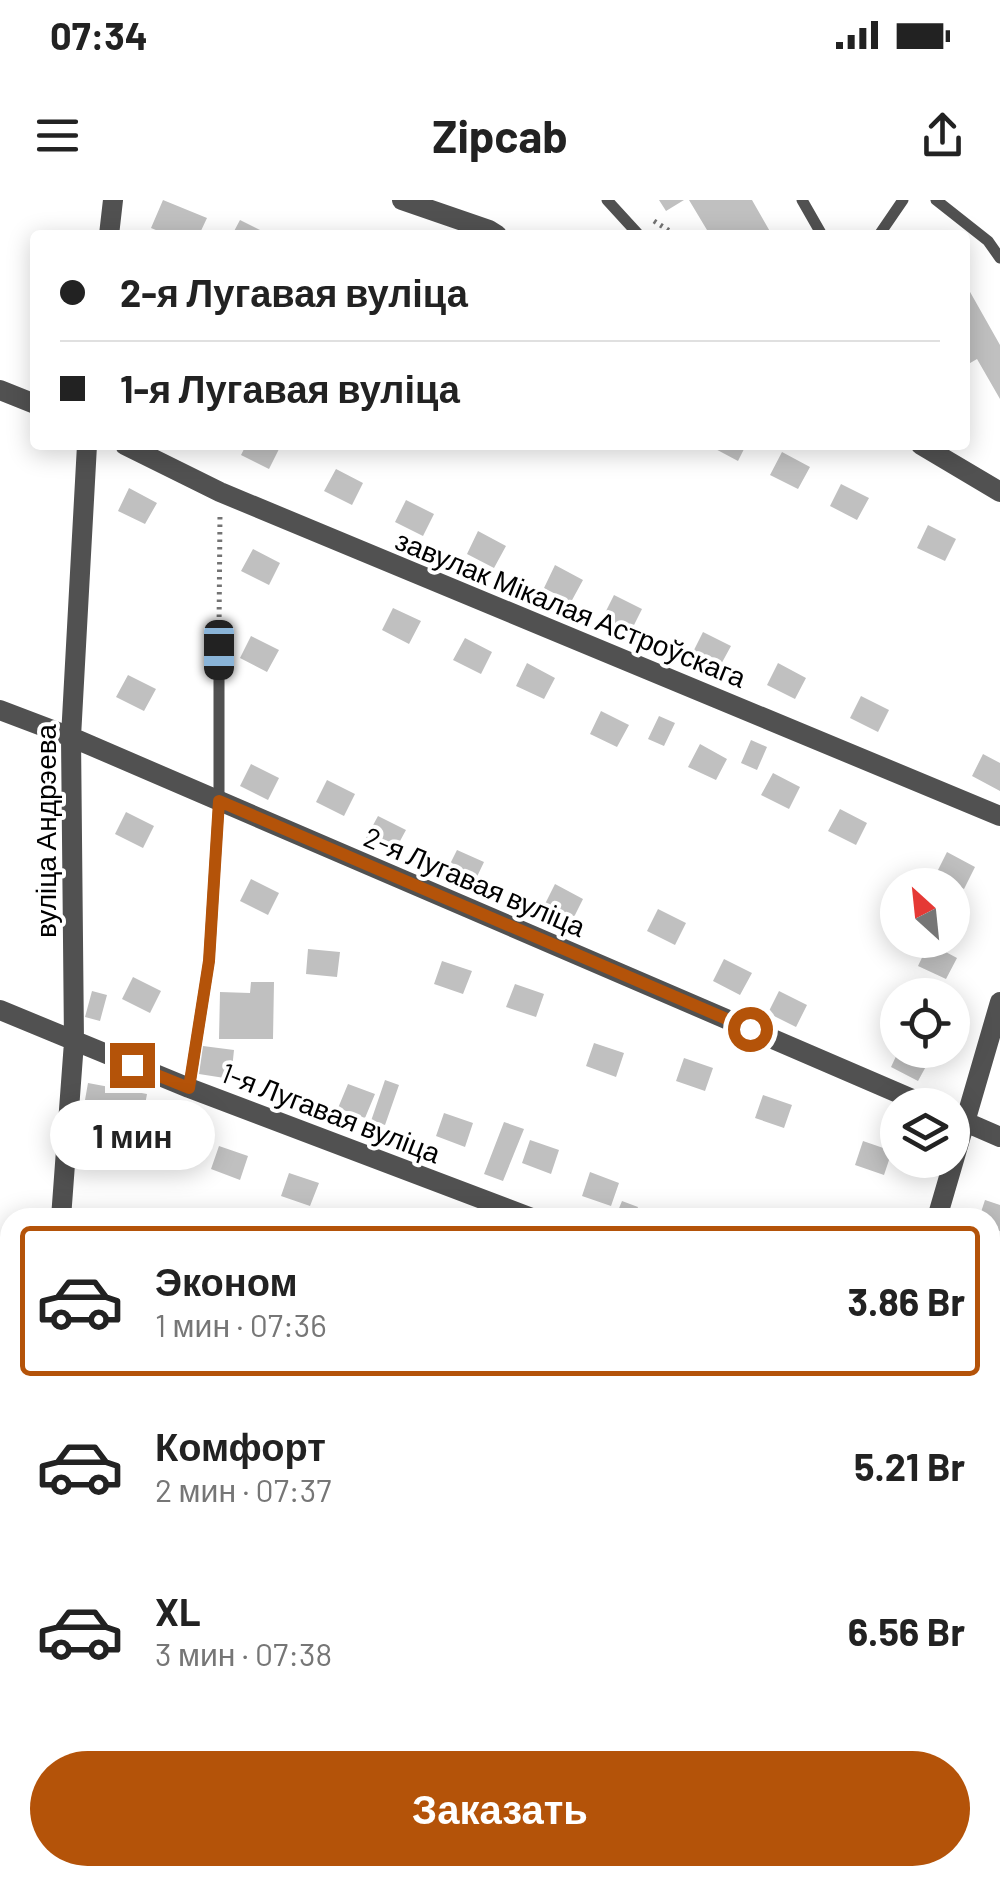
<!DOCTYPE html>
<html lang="ru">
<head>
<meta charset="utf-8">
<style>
  body { margin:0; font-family:Barlow,sans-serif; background:#f2f2f2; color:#222; height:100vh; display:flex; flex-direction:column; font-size:38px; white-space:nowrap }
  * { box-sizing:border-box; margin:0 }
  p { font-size:32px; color:#767676 }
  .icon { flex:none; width:55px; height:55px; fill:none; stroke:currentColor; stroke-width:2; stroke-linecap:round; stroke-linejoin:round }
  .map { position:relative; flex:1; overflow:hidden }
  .panel { position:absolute; left:0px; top:1008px; width:1000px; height:678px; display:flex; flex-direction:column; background:#fff; border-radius:30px 30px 0 0; box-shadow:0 5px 25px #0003 }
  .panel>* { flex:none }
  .hud { position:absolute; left:30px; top:30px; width:940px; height:220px; border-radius:10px; box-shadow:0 5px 25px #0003; display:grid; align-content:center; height:220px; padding:0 30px; background:#fff }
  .needle { width:65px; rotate:333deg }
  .tools { position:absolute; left:880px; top:668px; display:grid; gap:20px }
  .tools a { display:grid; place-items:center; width:90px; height:90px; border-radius:50%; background:#fff; box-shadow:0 5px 25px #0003; font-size:50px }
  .end { position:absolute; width:45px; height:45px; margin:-22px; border:12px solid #b45309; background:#fff; box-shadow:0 0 0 5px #fff }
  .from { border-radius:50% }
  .bubble { position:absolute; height:70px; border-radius:35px; background:#fff; box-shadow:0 5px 25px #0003; font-size:32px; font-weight:700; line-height:70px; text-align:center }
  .car { position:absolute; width:30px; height:60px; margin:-30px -15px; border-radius:12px; box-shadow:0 0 8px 2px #0007; background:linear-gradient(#222 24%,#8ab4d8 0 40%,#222 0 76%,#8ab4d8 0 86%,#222 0) }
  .hud b { display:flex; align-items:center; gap:35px; height:95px; font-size:38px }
  .hud b+b { border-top:2px solid #e0e0e0 }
  .hud i { width:25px; height:25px; background:#222 }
  ul { padding:18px 0 0; list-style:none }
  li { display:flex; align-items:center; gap:30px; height:150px; margin:0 20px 15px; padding:0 10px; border:5px solid transparent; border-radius:10px }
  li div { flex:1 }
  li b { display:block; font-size:38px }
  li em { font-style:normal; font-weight:700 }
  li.active { border-color:#b45309 }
  li>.icon { width:90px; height:90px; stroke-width:1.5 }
  .cta { display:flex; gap:20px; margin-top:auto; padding:20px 30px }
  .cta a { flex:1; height:115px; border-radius:60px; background:#b45309; color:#fff; font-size:40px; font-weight:700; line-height:115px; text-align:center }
  .status { display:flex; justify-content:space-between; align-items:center; height:70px; padding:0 50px; background:#fff; direction:ltr }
  .status svg { height:28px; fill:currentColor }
  header { display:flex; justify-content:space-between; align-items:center; height:130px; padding:0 30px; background:#fff; font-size:45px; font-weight:700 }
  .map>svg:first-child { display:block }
  .building { fill:#c0c0c0 }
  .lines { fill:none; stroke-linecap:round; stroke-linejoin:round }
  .path { stroke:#737373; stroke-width:5; stroke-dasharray:2.5 5; stroke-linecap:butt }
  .service { stroke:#515151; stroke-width:11 }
  .minor { stroke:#515151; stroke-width:20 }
  .route { stroke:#b45309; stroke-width:12 }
  .labels { text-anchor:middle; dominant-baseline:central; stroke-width:8; stroke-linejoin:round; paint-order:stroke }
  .street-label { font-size:28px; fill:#000; stroke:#fff }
</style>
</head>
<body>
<div class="status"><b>07:34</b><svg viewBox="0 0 49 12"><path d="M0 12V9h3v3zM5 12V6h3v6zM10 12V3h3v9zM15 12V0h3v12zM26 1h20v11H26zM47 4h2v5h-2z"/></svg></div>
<header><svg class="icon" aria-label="menu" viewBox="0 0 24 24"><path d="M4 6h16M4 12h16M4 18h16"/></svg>Zipcab<svg class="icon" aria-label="share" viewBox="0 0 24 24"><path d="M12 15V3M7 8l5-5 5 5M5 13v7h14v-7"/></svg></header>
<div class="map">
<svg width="1000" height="1684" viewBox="0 0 1000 1684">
  <rect width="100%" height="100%" fill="#fff"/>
  <path class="building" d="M163,0L207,18L199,35H168L151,28Z
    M659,0H684L666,11Z
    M689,0H752L772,35H710Z
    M240,20L270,35H232Z
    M965,83L1000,145V199L977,159L965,166Z
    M246,245H275L280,247L269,269L241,255Z
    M708,245H746L738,261Z
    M782,252L810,267L798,289L770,275Z
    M336,269L363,283L352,305L324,291Z
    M841,284L869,298L857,320L830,306Z
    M129,288L157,303L145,324L118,311Z
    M406,300L434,314L423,336L395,322Z
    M928,325L956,339L945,361L917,348Z
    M478,331L506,346L494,368L467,354Z
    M253,349L280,363L269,385L241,371Z
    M555,365L583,380L571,402L544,388Z
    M614,395L642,409L631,431L603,417Z
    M393,408L421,421L409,444L382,430Z
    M703,432L731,446L719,468L692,454Z
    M251,436L279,450L267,472L240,458Z
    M465,438L492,452L481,474L453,460Z
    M527,463L555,478L544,499L516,486Z
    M778,463L806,478L795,499L767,485Z
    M128,475L156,489L144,511L116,497Z
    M861,496L889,510L878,532L850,518Z
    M601,511L629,525L617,547L590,534Z
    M659,516L675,523L664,546L648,539Z
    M751,540L767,547L757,570L741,563Z
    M700,544L727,559L716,580L688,567Z
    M983,554L1000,563V591L972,576Z
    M251,564L279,578L268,600L240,586Z
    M773,573L800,587L789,609L761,595Z
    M327,580L355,594L344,616L316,602Z
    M840,609L867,623L856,645L828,631Z
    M126,612L154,626L143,648L115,634Z
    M378,616L406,630L394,652L366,638Z
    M457,650L484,662L473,685L446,672Z
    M947,652L975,667L964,689L936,674Z
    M251,679L279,693L268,715L240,701Z
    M555,684L583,699L572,721L544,706Z
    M658,709L686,723L675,745L647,731Z
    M929,743L957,758L946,779L918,766Z
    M308,749L340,752L337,777L306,774Z
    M724,759L752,773L740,795L713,781Z
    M442,761L472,771L463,794L434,784Z
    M133,777L161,791L150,813L122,799Z
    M251,782H274L273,839H219L220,792L250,793Z
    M515,784L544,794L536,817L506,807Z
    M92,791L107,795L100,821L85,817Z
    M779,791L807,805L796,827L768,813Z
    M594,843L624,853L616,877L586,866Z
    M203,846L234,850L231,879L199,874Z
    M899,850H912L930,859L918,881L891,867Z
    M684,858L713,868L705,891L676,881Z
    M385,880L399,885L385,925L371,921Z
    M88,883L147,894L142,921L126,918L125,925L82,917Z
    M348,884L375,894L365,918L338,908Z
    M763,895L792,905L784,928L755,918Z
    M444,913L473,923L465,947L436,936Z
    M504,922L524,929L503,981L484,974Z
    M152,925L181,935L173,959L144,948Z
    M530,940L559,950L551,974L522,963Z
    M863,941L892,951L884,975L855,965Z
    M219,946L248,956L240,980L211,969Z
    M590,972L619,983L611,1006L582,996Z
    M289,973L319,983L310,1006L281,996Z
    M985,1000L1000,1005V1031L990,1028V1018H979Z
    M622,1001L638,1007L634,1018H615Z
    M672,1008L698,1017V1018H668Z
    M990,1281L998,1284L990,1305Z
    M673,1675H687L704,1684H668Z"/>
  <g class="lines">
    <path class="path" d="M654,21L676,35
      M219,432L220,313"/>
    <path class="service" d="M607,0L639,35
      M802,0L822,35
      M936,0L988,41L1000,58
      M879,35L903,0
      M189,888L209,761L219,601V450"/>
    <path class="minor" d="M402,0L489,30L497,35
      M109,35L113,0
      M0,190L35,204
      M125,245L220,292L1000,616
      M921,245L1000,292
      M0,510L71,537L926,905
      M0,810L189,888L532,1018
      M954,917L1000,937
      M61,1018L74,842L71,537L87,245
      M937,1018L1000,802
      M0,1118L10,1122
      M990,1249L1000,1260
      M0,1281L10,1253
      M0,1430L10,1435
      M990,1576L1000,1579
      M548,1675L570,1684
      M928,1675L929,1684
      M516,1684L520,1675
      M738,1684L741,1675"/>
  </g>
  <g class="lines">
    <path class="route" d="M132,865L189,888L209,761L219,601L750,829"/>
  </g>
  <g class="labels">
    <g class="street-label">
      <text transform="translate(571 408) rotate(22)">завулак Мікалая Астроўскага</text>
      <text transform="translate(45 631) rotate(-90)">вуліца Андрэева</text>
      <text transform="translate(475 681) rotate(23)">2-я Лугавая вуліца</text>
      <text transform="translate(331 912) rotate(21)">1-я Лугавая вуліца</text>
    </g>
  </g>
</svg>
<div class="tools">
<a><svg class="needle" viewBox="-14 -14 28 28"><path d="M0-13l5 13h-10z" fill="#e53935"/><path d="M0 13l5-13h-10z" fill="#767676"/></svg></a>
<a><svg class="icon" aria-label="locate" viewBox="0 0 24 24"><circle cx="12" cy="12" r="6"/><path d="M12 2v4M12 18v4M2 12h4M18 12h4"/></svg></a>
<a><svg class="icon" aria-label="layers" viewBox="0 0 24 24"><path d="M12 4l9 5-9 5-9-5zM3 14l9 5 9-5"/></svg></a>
</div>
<i class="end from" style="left:750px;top:829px"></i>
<i class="end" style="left:132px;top:865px"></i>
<div class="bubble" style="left:50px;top:900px;width:165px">1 мин</div>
<i class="car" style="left:219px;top:450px;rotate:180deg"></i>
<div class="hud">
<b><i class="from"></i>2-я Лугавая вуліца</b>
<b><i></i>1-я Лугавая вуліца</b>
</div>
<section class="panel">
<ul>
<li class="active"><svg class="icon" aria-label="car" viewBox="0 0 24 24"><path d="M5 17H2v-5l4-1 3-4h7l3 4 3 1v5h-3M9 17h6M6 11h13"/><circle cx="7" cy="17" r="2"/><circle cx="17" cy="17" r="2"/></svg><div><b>Эконом</b><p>1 мин · 07:36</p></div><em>3.86 Br</em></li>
<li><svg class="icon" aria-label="car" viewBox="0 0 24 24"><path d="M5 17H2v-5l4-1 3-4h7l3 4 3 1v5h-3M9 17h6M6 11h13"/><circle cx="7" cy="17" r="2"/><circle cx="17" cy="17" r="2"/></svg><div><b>Комфорт</b><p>2 мин · 07:37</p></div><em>5.21 Br</em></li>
<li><svg class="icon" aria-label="car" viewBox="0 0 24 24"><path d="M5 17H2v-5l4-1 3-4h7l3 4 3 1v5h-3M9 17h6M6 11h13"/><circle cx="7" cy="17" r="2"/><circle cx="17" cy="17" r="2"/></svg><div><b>XL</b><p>3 мин · 07:38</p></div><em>6.56 Br</em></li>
</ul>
<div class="cta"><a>Заказать</a></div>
</section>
</div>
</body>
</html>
